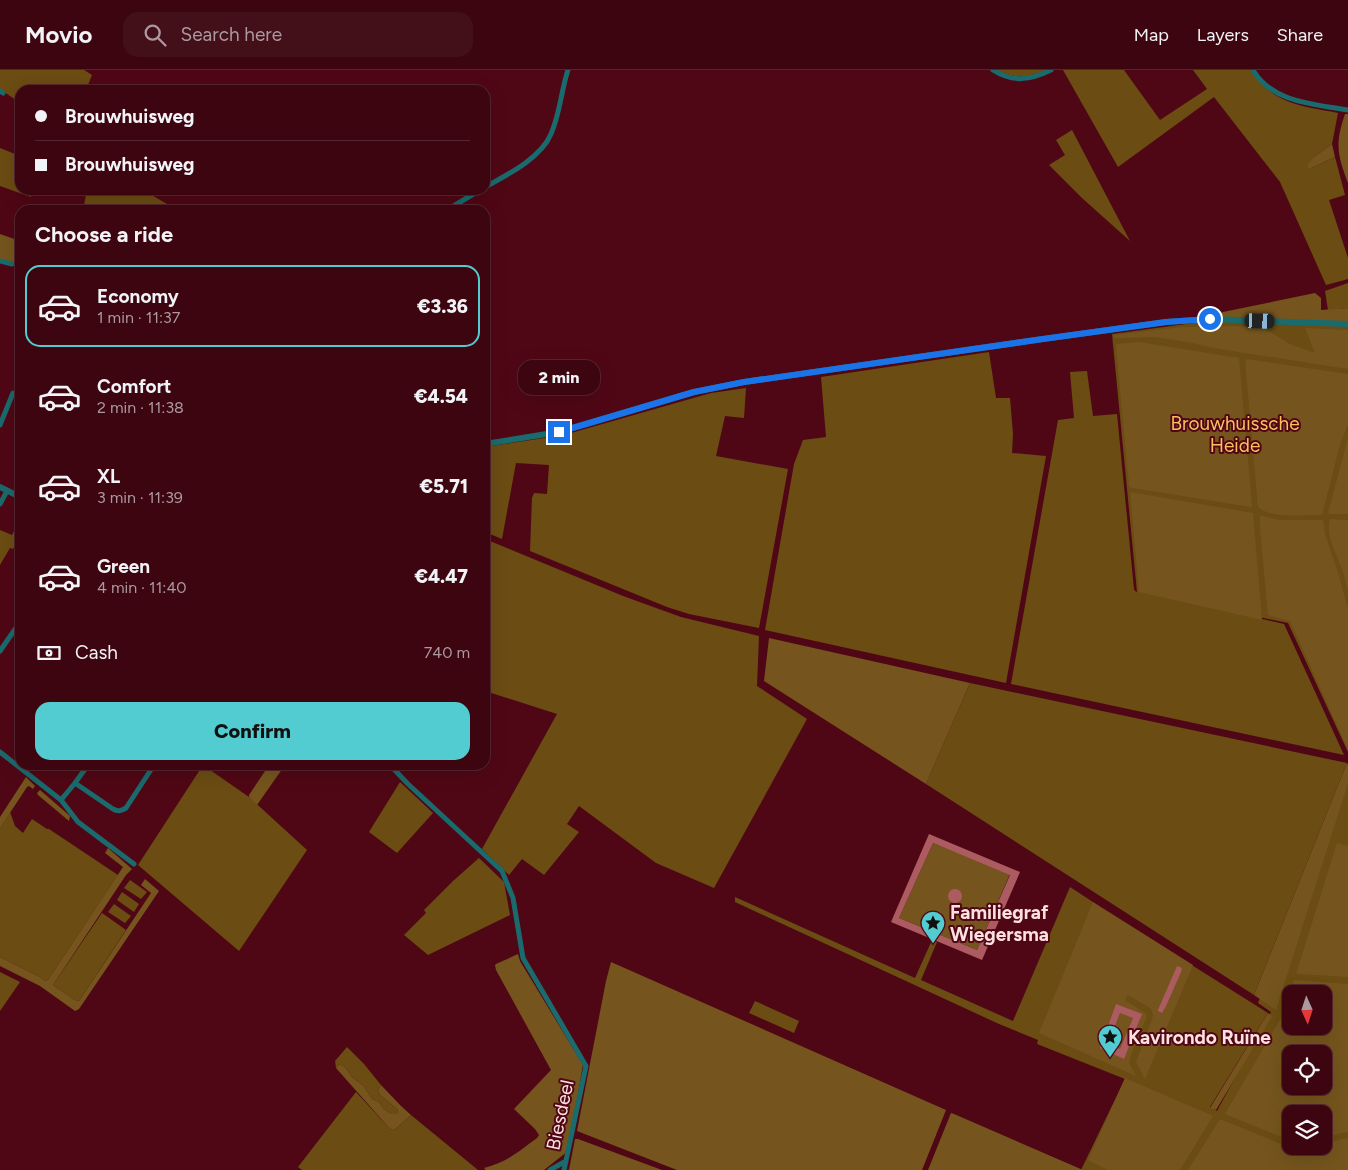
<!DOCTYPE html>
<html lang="en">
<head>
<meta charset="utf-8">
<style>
  body { margin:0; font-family:Figtree,sans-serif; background:#430f19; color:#f1f3f6; height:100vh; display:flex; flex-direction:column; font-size:19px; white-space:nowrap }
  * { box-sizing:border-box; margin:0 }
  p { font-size:16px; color:#ac999f }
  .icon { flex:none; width:28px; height:28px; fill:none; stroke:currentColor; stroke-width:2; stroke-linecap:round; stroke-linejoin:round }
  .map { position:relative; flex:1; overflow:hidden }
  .details { position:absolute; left:15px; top:135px; width:475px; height:565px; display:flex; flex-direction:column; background:#3c0510; border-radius:15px; box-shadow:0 5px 20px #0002,0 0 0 1px #552630 }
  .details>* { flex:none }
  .guide { position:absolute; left:15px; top:15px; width:475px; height:110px; border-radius:15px; box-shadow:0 5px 20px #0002,0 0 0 1px #552630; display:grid; align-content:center; height:110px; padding:0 20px; background:#3c0510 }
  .needle { width:32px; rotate:177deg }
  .controls { position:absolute; left:1282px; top:915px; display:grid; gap:10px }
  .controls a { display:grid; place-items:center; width:50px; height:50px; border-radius:10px; background:#3c0510; box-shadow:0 5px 20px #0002,0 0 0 1px #552630; font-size:25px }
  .end { position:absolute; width:22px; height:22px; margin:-11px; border:6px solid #1a73e8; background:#fff; box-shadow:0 0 0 2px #fff }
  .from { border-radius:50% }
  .bubble { position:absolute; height:35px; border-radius:15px; background:#3c0510; box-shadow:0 5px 20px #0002,0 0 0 1px #552630; font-size:16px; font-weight:800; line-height:35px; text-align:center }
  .car { position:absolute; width:15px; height:30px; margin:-15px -8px; border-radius:6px; box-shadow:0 0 4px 1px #0007; background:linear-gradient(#222 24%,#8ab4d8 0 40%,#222 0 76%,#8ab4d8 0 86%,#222 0) }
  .guide b { display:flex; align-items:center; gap:18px; height:48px; font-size:19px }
  .guide b+b { border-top:1px solid #552630 }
  .guide i { width:12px; height:12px; background:#f1f3f6 }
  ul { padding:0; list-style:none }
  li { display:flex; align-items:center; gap:15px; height:82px; margin:0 10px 8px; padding:0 10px; border:2px solid transparent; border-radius:15px }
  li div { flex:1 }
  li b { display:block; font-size:19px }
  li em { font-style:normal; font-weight:800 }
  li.current { border-color:#52ccd0 }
  li>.icon { width:45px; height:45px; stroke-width:1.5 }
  h2 { padding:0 20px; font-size:22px; line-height:60px }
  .pay { display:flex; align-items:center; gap:12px; height:55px; padding:0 20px; font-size:19px }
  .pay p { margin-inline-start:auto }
  .button { display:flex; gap:10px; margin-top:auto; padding:10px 20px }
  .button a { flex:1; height:58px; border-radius:15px; background:#52ccd0; color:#111; font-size:20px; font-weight:800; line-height:58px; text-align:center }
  header { display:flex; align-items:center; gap:30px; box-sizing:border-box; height:70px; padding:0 25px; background:#3c0510; border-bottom:1px solid #552630 }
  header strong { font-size:24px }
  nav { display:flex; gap:28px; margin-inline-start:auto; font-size:18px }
  .search { width:350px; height:45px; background:#430f19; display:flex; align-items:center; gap:12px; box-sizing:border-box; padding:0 18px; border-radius:15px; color:#ac999f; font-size:19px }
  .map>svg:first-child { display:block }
  .green { fill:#6b4c13; fill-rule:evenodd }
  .forest { fill:#75551d; fill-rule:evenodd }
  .water { fill:#ac5c60; fill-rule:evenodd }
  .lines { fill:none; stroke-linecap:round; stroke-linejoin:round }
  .minor { stroke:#1a6b6d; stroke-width:5 }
  .tertiary { stroke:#1a6b6d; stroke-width:6 }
  .route { stroke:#1a73e8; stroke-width:6 }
  .labels { text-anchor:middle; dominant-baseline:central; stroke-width:4; stroke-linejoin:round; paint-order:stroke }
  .park-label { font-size:19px; fill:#fbbf5d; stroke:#500715 }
  .poi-label { font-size:19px; font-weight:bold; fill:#fde1e1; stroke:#500715; text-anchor:start }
  .street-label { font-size:19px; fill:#fde1e1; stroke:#500715 }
</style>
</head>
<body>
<header>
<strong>Movio</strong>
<div class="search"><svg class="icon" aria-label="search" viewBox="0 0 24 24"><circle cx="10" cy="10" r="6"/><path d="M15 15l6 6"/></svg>Search here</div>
<nav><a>Map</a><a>Layers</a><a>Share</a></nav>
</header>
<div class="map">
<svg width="1348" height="1100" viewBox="0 0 1348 1100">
  <rect width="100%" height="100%" fill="#500715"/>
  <path class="green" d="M0,0H84L92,5L86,20H20V33L0,19Z
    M997,0H1047C1027,7 1017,10 997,0Z
    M1063,0H1124L1160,50L1207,19L1193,0H1251C1256,6 1261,13 1266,18C1286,36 1313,38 1338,43L1332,74L1314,87L1309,99L1335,87L1345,125L1329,130L1348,188V209L1326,215L1280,112L1214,27L1118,97Z
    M1072,60L1130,171L1082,128L1049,95L1065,85L1056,70Z
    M0,78L20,86V120H33L31,127L0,116Z
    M87,120H143L167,134L207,140H83Z
    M1348,213V238L1328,240L1325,221Z
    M1348,242V682L1288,553L1177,530L1284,554L1344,685L1011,614L1058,350L1074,348L1070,302L1087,301L1093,346L1117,344L1134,519L1135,521L1137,522L1112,264L1223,249Z
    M989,282L996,328H1010L1013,364L1012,383L1046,386L1006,613L765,560L794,394L803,370L826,367L821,307Z
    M746,318L744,348L725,346L716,386L788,399L759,558L689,544L667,537L530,481L532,428L534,423L547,424L549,395L516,393L502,469L485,462V377L564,365L711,323Z
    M20,449V468L13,479L10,478L0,495V460L12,465Z
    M485,469L623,526L681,547L759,566L757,616L807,649L714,818L656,793L579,736L567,754L579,762L544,805L522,789L509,805L482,779L557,644L485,621Z
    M970,613L1347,693L1254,925L926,714Z
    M203,695L249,727L307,780L239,881L138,795Z
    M1348,697V1100H1081L1125,1009L1037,974L1038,970L999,954L735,832V827L915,908L932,870L937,872L921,910L1013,951L1070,817L1093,832V833L1268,943L1210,1037L1217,1041L1271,942L1258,933L1307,801ZM1291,924H1324V956H1291ZM1291,984H1324V1016H1291ZM1291,1044H1324V1076H1291Z
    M400,712L433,743L397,783L369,762Z
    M10,742L15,756L23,763L32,749L47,759H49L118,805L48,910L45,911L40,907L0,887V758Z
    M479,788L504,812L510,845L428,885L404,865L426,843L424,840L453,811Z
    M130,810L147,822L141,829L124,818Z
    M122,822L139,834L134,842L117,830Z
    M114,834L131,846L125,853L108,842Z
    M102,843L126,860L79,931L75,930L53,915Z
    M0,902L20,912L0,941Z
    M755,931L799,951L794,963L749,943Z
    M347,977L364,994L381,1015L378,1020L379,1024L398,1040L397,1044H391L383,1038L379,1032L372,1029L364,1016L353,1008L345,997L339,994L336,998L335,991Z
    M356,1022L390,1059L394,1060L411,1045L478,1100H302L298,1097Z"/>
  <path class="forest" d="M1345,44H1348V113C1337,84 1335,73 1345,44Z
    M1332,74L1335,87L1309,99L1307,95L1314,87Z
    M0,164L20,171V180L16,193L0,189Z
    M1315,223L1321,228V240L1348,238V252L1223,247L1218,245L1223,242Z
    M1229,256L1262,257L1290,274L1315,283L1305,258L1348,260V299L1213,278L1192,273L1155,267L1115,268L1113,265L1183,257Z
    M1139,272L1239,288L1252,435L1251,437L1132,418L1129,416L1116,277L1117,274Z
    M1247,289L1348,304V354L1340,375L1322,445C1304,445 1271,449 1258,437L1246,301V290Z
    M1348,368V444H1329L1328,443L1329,439Z
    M1130,422L1253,443L1262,550L1139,522Z
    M1260,445L1279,450H1323L1325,464L1339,506L1348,539V680L1290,551L1268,545L1260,459Z
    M1330,449L1348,450V521C1346,515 1345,508 1343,502C1338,486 1325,467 1330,449Z
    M769,568L970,613L926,714L764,611Z
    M1347,693L1348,695V713L1276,940L1254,925Z
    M266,695H285L257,735L249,727V725L267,698Z
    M26,707L35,716L33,719L29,716L27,717L0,758V747Z
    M40,720L70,746L69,751L38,725L37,723Z
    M933,773L1010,804L977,880L899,848Z
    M1337,773L1348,776V907L1296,904Z
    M108,778L132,799L126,805L53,915L75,930L79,931L151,823L141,815L145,809L159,821L79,939L75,941L40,916L0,896V887L40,907L45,911L48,910L123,797L105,783Z
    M1093,832L1193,895L1145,1009L1136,992L1153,946L1152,941L1150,938L1128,925L1125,930L1145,943L1147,946L1131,985L1129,993L1136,1006L1039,963ZM1116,934L1141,945L1124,989L1100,977Z
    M518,884L520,891L583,995L568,1081L544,1100H486L484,1098C507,1092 518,1082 537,1068L539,1065L535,1059L514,1039L551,1000L496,900L495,895L496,894Z
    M611,892L946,1040L922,1100H677L577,1061L606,911Z
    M1294,910L1348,914V1062L1324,1067V1044H1291V1071L1225,1044L1285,941ZM1291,924H1324V956H1291ZM1291,984H1324V1016H1291Z
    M1120,943L1133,948L1120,980L1108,974Z
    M1268,943L1272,946L1270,950L1216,1040L1210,1038Z
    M339,994L345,997L353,1008L364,1016L372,1029L379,1032L383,1038L391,1044H397L398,1040L379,1024L378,1020L381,1015L401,1036L411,1045L394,1060L390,1059L336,998Z
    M1125,1008L1213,1046L1180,1100H1108L1088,1090Z
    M951,1043L954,1044L1083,1100H928Z
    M1220,1049L1286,1076L1297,1078L1324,1076V1073L1348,1068V1100H1188Z
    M575,1069H578L662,1100H569Z"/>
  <path class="water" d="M929,764L1020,802L982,890L891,852ZM933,773L1010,805L977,880L899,848Z
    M948 826a7 7 0 1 1 14 0a7 7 0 1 1-14 0Z
    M1177,896L1182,898L1181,902L1166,936L1162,943L1158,941V940Z
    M1116,934L1142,944L1124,989L1100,978ZM1120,943L1133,948L1120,979L1108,974Z"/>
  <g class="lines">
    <path class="minor" d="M993,0C1013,13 1030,10 1051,0
      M1253,0C1272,33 1315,34 1348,40
      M0,21L3,23
      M485,117C507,105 541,88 551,64C560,44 561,21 568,0
      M447,140L480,120
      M0,191L12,194
      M0,355L13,323
      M0,434L7,421
      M0,581L20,552
      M0,682L61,730L78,752L134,794
      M390,695L408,714L502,801L513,828L523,888L586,996L564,1100
      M75,713L113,739C118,742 121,741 126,738L154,695
      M61,730L75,713L88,695
      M550,1100L566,1091"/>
    <path class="tertiary" d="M485,374L559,362L694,322L744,312L1043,269L1166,252L1210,249L1348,254
      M0,417L20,427"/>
  </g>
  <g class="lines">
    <path class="route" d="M559,362L694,322L744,312L1043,269L1166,252L1210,249"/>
  </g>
  <defs>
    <symbol id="sight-pin" viewBox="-11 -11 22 30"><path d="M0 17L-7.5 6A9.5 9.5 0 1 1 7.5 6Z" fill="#52ccd0" stroke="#500715"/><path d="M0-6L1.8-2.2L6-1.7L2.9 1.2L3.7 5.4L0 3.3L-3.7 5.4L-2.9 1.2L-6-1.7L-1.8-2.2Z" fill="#111"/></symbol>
  </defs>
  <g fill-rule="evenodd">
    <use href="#sight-pin" x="919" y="839" width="28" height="38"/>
    <use href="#sight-pin" x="1096" y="953" width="28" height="38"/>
  </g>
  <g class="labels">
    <g class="park-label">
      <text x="1235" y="353">Brouwhuissche<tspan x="1235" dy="22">Heide</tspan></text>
    </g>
    <g class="poi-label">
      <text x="950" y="842">Familiegraf<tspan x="950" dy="22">Wiegersma</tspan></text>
      <text x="1128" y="967">Kavirondo Ruïne</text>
    </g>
    <g class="street-label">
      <text transform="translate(560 1045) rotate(-78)">Biesdeel</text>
    </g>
  </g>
</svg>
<div class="controls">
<a><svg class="needle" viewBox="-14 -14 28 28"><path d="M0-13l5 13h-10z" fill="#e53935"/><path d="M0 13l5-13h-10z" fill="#ac999f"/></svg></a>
<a><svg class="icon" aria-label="locate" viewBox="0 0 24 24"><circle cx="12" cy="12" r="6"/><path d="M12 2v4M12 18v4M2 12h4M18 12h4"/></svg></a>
<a><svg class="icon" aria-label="layers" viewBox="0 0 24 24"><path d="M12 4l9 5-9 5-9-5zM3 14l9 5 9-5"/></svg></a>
</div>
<i class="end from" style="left:1210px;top:249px"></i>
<i class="end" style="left:559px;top:362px"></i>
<div class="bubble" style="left:518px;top:290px;width:82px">2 min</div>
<i class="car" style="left:1260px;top:251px;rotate:92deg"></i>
<div class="guide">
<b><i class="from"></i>Brouwhuisweg</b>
<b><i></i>Brouwhuisweg</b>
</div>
<section class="details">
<h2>Choose a ride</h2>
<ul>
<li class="current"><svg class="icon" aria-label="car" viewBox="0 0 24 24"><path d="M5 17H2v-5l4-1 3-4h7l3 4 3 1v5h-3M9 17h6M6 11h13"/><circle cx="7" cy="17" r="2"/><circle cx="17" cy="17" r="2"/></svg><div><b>Economy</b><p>1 min · 11:37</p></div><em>€3.36</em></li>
<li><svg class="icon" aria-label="car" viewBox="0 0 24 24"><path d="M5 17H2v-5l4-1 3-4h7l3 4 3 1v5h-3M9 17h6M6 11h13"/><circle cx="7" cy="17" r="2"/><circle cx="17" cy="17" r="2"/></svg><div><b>Comfort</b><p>2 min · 11:38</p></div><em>€4.54</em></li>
<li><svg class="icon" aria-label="car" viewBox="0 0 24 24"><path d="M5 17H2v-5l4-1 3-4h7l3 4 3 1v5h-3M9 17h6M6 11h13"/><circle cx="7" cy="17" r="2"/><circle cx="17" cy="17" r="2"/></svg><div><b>XL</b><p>3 min · 11:39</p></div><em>€5.71</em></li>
<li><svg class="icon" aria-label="car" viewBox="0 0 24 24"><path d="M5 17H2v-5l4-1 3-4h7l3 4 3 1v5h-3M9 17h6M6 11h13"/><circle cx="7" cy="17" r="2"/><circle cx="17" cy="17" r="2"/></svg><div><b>Green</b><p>4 min · 11:40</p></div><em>€4.47</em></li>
</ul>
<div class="pay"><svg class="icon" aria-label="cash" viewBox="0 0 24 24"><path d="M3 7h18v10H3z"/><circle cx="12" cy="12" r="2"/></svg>Cash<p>740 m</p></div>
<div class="button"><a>Confirm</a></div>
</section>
</div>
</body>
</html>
